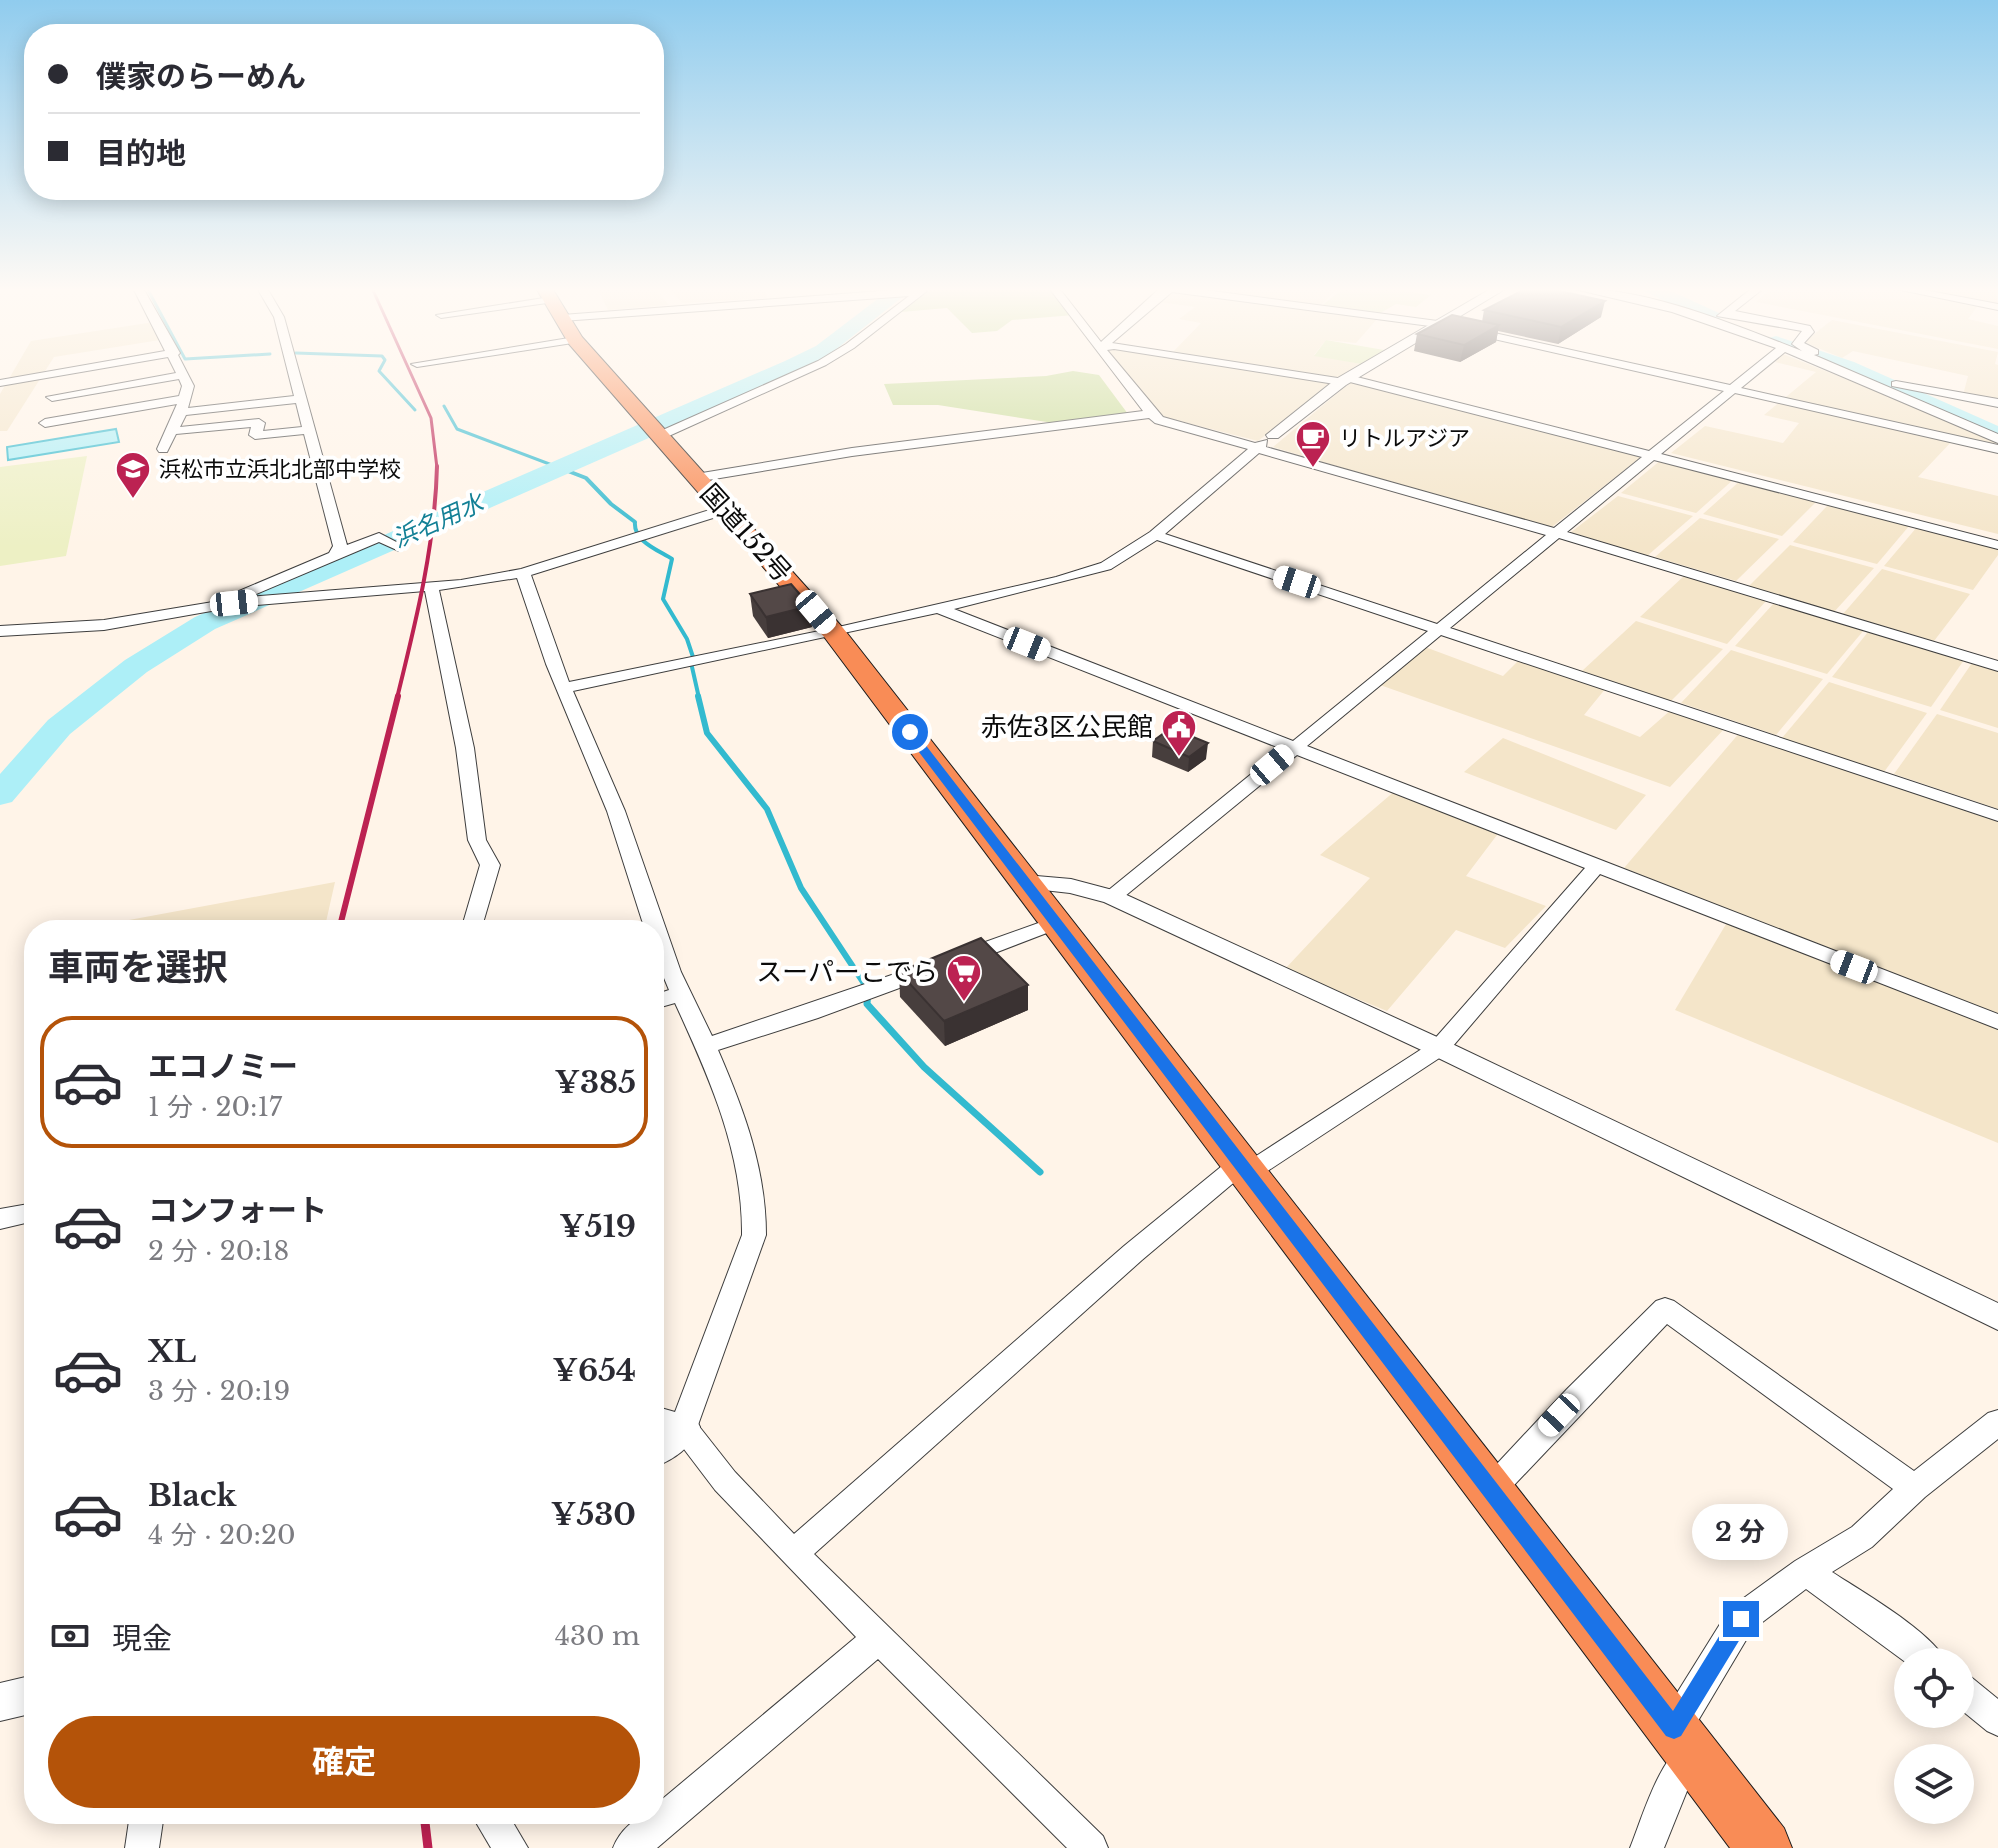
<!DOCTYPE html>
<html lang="ja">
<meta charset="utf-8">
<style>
body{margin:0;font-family:"Libre Baskerville","Noto Sans JP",serif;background:#f7f7f7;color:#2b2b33;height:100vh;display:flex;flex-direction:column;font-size:30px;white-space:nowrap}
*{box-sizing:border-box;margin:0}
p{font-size:26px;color:#7c7c81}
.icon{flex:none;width:44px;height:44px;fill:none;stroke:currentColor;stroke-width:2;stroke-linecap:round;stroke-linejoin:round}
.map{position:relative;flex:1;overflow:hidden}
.side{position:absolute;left:24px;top:920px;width:640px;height:904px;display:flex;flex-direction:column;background:#fff;border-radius:32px;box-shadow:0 4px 20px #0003}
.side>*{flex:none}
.guide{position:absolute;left:24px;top:24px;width:640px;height:176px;border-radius:32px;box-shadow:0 4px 20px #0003;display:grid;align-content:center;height:176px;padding:0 24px;background:#fff}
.controls{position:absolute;left:1894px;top:1648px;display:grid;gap:16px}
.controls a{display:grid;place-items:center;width:80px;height:80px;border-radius:50%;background:#fff;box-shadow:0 4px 20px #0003;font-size:40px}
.end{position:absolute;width:36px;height:36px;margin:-18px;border:10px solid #1a73e8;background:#fff;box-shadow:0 0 0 4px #fff}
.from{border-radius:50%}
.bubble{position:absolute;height:56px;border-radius:28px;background:#fff;box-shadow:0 4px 20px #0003;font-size:26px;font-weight:700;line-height:56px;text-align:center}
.car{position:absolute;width:24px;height:48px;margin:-24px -12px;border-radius:10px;box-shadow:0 0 6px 2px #0007;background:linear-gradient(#fff 24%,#345 0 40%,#fff 0 76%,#345 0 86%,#fff 0)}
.guide b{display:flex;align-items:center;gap:28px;height:76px;font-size:30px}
.guide b+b{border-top:2px solid #e1e1e2}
.guide i{width:20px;height:20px;background:#2b2b33}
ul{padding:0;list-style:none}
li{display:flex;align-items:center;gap:24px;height:132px;margin:0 16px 12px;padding:0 8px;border:4px solid transparent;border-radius:32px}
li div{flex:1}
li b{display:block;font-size:30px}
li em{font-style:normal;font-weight:700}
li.on{border-color:#b45309}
li>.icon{width:72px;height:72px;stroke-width:1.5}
h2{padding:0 24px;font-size:36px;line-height:96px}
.pay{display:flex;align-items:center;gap:20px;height:88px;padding:0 24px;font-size:30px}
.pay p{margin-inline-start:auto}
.action{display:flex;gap:16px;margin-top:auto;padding:16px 24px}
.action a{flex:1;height:92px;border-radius:48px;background:#b45309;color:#fff;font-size:32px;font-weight:700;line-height:92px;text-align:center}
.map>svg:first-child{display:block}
</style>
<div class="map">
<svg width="1998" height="1848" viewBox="0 0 1998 1848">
<rect width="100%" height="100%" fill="#fff4e8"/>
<g fill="#f4e5c9">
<path d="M 615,288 L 654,288 L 669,305 L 608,310 L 598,290 Z"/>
<path d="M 669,288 L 765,288 L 767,298 L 682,303 Z"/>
<path d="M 1214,288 L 1338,288 L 1319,307 L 1211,291 Z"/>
<path d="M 1772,288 L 1995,288 L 1998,306 L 1979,304 L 1968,319 L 1998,326 L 1998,349 L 1756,302 Z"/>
<path d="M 1171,291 L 1377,319 L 1356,343 L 1326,340 L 1314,355 L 1361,364 L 1340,379 L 1173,352 L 1201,323 L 1179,319 L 1195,307 L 1159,302 Z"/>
<path d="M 1832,320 L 1998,352 L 1995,364 L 1998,365 L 1998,399 L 1963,395 L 1968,376 L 1853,351 L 1842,358 L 1804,342 Z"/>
<path d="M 154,322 L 166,339 L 54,357 L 7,431 L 0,431 L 0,394 L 31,341 Z"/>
<path d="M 1105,347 L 1331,383 L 1258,441 L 1164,417 L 1153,408 Z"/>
<path d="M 1783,354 L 1998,440 L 1998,447 L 1954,439 L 1918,477 L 1998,496 L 1998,534 L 1671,453 L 1705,426 L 1783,443 L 1799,423 L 1764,415 L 1816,372 L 1775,362 Z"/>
<path d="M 1352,381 L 1641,457 L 1548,530 L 1273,447 Z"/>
<path d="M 1661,460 L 1734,479 L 1696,513 L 1621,493 Z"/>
<path d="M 1741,480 L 1818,500 L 1782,536 L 1703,514 Z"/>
<path d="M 1618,496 L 1693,516 L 1647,556 L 1570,533 Z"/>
<path d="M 1828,505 L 1909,526 L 1877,564 L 1793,542 Z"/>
<path d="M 1700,518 L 1779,539 L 1736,581 L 1655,557 Z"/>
<path d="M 1917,527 L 1998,548 L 1998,555 L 1973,590 L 1884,566 Z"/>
<path d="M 1790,545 L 1874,568 L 1834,612 L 1748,587 Z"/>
<path d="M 1882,569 L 1970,594 L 1934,641 L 1843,614 Z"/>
<path d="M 1684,576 L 1766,601 L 1727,644 L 1640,617 Z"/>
<path d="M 1774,603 L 1864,630 L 1827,674 L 1735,646 Z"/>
<path d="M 1636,621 L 1723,649 L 1671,701 L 1582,671 Z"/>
<path d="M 1868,632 L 1964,660 L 1931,707 L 1832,677 Z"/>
<path d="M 1425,647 L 1503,676 L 1522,657 L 1606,688 L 1584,715 L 1640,737 L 1672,709 L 1725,728 L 1670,787 L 1380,685 Z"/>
<path d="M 1731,650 L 1823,679 L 1776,735 L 1681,703 Z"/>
<path d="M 1972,663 L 1998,671 L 1998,728 L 1940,710 Z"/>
<path d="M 1829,682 L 1927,713 L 1884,772 L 1782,738 Z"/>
<path d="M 1937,714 L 1998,733 L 1998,809 L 1894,774 Z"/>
<path d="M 1741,731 L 1998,816 L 1998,1020 L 1624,868 Z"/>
<path d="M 1503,738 L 1646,795 L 1616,830 L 1464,772 Z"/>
<path d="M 1396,790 L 1500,831 L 1466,876 L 1546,906 L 1505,948 L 1456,930 L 1387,1011 L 1285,969 L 1370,878 L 1320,855 Z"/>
<path d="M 335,882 L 326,922 L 284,930 L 106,930 L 102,925 Z"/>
<path d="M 1729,919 L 1998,1022 L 1998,1143 L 1675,1010 Z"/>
</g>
<g fill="#dde9b2">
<path d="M 1344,288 L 1384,288 L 1431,295 L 1416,307 L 1396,304 L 1375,316 L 1320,307 Z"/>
<path d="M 1326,340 L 1384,350 L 1361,364 L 1314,356 Z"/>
</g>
<g fill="#c5da92">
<path d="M 948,288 L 1052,288 L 1074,315 L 1012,320 L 997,331 L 972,333 L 947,308 L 901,312 L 927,291 Z"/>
<path d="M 1073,371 L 1099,375 L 1128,414 L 1060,424 L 938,405 L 893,405 L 884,384 L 1046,376 Z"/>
</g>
<path fill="#edf0c4" d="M 87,456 L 66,556 L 0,566 L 0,467 Z"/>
<path fill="#adeff7" stroke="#33bacf" stroke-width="2" d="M 116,429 L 119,442 L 8,460 L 7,447 Z"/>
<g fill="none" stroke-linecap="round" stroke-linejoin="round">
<g stroke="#33bacf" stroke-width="3">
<path d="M 147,288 L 185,359 L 270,354"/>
<path d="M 296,353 L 382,356 L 385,360 L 379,371 L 415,410"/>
<path d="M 444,406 L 457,429 L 560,468"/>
</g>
<g stroke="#33bacf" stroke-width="4">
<path d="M 555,466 L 586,478 L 611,504 L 635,522 C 633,541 658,550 672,559 L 663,599 L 687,639 L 693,657"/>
<path d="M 692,667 L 699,698"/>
</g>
<path stroke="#33bacf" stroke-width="6" d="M 698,696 L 707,733 L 767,809 L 801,888 L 869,991"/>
<path stroke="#33bacf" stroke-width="7" d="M 868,989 L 867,1004 L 924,1067 L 1040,1172"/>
<g fill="#adeff7" fill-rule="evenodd">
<path d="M 892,288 L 914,288 L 830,354 L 801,371 L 215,629 L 147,672 L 70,734 L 12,802 L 0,805 L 0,774 L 48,720 L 125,660 L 195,617 L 785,361 L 816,346 Z"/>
<path d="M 1638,288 L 1664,288 L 1719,313 L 1722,317 L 1712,323 L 1705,321 Z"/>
<path d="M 1776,336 L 1854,362 L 1998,426 L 1998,442 L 1838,372 L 1769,346 L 1766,342 L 1769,338 Z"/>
</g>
<defs>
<g id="minor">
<path d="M 133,288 L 143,288 L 180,353 L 178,355 L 194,386 L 188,408 L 294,396 L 274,317 L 257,288 L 267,288 L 284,317 L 347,545 L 379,533 L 406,547 L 399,551 L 379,542 L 249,597 L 461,580 L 521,569 L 719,507 L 729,507 L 729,513 L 531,575 L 569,682 L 834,628 L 1056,577 L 1101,563 L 1150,532 L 1248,449 L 1155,423 L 1149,418 L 852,456 L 696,482 L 690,478 L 696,474 L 852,448 L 1143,411 L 1049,288 L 1059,288 L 1101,342 L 1160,288 L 1190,288 L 1445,322 L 1730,385 L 1776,348 L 1672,312 L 1570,288 C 1649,288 1730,323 1802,351 L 1792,344 L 1802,331 L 1717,316 L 1752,288 L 1764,288 L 1735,311 L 1810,326 L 1814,332 L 1804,343 L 1818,350 L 1818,354 L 1814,355 L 1998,434 L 1998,443 L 1785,352 L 1741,388 L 1998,445 L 1998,453 L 1735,393 L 1661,454 L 1998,541 L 1998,549 L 1654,460 L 1567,532 L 1998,661 L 1998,671 L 1559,538 L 1450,628 L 1998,810 L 1998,821 L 1441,635 L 1307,746 L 1998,1014 L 1998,1029 L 1600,874 L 1447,1053 L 1263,1174 L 1255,1177 L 1244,1174 L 1142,1260 L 814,1554 L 1103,1836 L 1108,1848 L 1067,1848 L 878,1659 L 657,1848 L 613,1848 C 619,1832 636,1814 654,1814 L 654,1806 L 856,1637 L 715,1490 L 674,1436 L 654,1430 L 654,1406 L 675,1412 L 742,1235 C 743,1152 709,1077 675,1003 L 654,1009 L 654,995 L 669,990 L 654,954 L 654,930 L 645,930 L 607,811 L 546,664 L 517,578 L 439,590 L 474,748 L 486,840 L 500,865 L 481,930 L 461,930 L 480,865 L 468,840 L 456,748 L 425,591 L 234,607 L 104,630 L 0,636 L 0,626 L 104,620 L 231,599 L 232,594 L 329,553 L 333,546 L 304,434 L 255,439 L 249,435 L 251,427 L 176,434 L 167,452 L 159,452 L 157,449 L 177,404 L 45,427 L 39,423 L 45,419 L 179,396 L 182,386 L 179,379 L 52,401 L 46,397 L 176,373 L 168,357 L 0,386 L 0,380 L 165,351 ZM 1172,292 L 1445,328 L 1724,391 L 1649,451 L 1349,375 L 1344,379 L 1112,343 ZM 1114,349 L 1341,385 L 1346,381 L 1642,457 L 1554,528 L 1266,447 L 1267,440 L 1255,443 L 1163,417 L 1107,350 ZM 296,403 L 302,427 L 263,431 L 265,423 L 259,419 L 180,427 L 186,415 ZM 1259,453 L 1546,535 L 1437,624 L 1165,534 ZM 1157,540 L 1428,631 L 1293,741 L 954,609 L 1111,569 ZM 937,613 L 1282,749 L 1105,893 L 1102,897 L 1105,901 L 1119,901 L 1297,755 L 1585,868 L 1431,1043 L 1253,1158 L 1241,1154 L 1233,1157 L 1124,1246 L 794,1534 L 735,1472 L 698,1425 L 766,1235 C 766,1169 744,1110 718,1050 L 818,1018 L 932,976 L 935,971 L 932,966 L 918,966 L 712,1036 L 681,972 L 625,811 L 573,691 Z"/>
<path d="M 921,288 L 927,291 L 854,348 L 826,365 L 660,440 L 656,439 L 656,433 L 818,361 L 846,344 L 909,296 L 562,321 L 557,318 L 562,315 Z"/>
<path d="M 1891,288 L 1914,288 L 1998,304 L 1998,310 Z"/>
<path d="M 550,297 L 554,298 L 554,302 L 441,318 L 436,315 Z"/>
<path d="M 575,337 L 579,338 L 579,342 L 417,367 L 411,364 Z"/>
<path d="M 1896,381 L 1998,399 L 1998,407 L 1892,386 L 1892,382 Z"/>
<path d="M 1058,916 L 1068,922 L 1065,926 L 974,961 L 967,963 L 957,956 L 960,951 Z"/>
<path d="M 34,1203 L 34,1221 L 0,1229 L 0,1209 Z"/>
<path d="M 1665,1298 L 1674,1301 L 1914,1471 L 1988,1413 L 1998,1410 L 1998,1439 L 1925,1497 L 1872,1547 L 1832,1572 C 1861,1591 1934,1633 1946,1662 L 1908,1664 L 1806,1589 L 1752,1630 L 1686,1741 L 1674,1745 L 1662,1741 L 1658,1729 L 1662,1717 L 1730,1608 L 1795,1561 L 1852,1527 L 1893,1489 L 1667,1324 L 1500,1500 L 1490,1504 L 1480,1500 L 1476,1491 L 1480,1482 L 1567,1389 L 1656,1301 Z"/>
<path d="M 1960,1672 L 1971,1677 L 1998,1699 L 1998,1736 L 1987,1731 L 1960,1709 Z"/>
<path d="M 1693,1738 L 1705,1743 L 1710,1755 L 1687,1791 L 1664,1848 L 1630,1848 C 1643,1816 1660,1752 1693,1738 Z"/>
<path d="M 130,1814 L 164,1814 L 159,1848 L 125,1848 Z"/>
<path d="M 471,1814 L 508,1814 L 528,1848 L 491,1848 Z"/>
</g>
<g id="tertiary">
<path d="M 1492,288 L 1507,288 L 1346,385 L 1278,438 L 1268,438 L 1266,435 L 1336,379 Z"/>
<path d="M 1025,875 L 1071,879 L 1120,892 L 1448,1042 L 1998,1303 L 1998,1330 L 1430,1054 L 1104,902 L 1070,893 L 1017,887 L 1013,882 L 1017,877 Z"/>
<path d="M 683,1412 L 695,1417 L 700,1427 C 690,1448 675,1459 654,1467 L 654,1434 L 671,1417 Z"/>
<path d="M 34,1675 L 34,1713 L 0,1721 L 0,1683 Z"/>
</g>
<path id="trunk" d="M 536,288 L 552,288 L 582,337 L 843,628 L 1784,1828 L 1792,1848 L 1730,1848 L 825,638 L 569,344 Z"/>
</defs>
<use href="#minor" stroke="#3e3e3e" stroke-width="2"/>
<use href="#tertiary" stroke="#3e3e3e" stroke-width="2"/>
<use href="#trunk" stroke="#1c1c1c" stroke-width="2"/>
<use href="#minor" fill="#fff" fill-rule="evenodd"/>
<use href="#tertiary" fill="#fff" fill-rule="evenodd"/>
<use href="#trunk" fill="#f98c56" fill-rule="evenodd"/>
<path stroke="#bc2252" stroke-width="3" d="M 372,288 L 431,418 L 437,468"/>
<path stroke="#bc2252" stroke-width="4" d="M 397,698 C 416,621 435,546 437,466"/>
<path stroke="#bc2252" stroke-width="6" d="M 339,930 L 398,696"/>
<path stroke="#bc2252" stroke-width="9" d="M 424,1814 L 428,1848"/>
</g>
<g fill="#473e3d">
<path d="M 1484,310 L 1601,317 L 1558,344 L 1498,331 L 1496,342 L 1460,362 L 1414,351 L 1417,334 L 1482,322 Z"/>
<path d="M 750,594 L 810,606 L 812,627 L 768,638 L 753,616 Z"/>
<path d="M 1153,741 L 1206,759 L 1188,772 L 1152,757 Z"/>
<path d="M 899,972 L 1028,985 L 1028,1010 L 945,1046 L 900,997 Z"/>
</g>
<g fill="#3a3232">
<path d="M 1605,301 L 1601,317 L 1558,344 L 1561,327 Z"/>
<path d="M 1499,325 L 1496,342 L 1460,362 L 1464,345 Z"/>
<path d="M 810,606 L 812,627 L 768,638 L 766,617 Z"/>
<path d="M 1208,743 L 1206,759 L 1188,772 L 1189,757 Z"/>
<path d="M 1028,985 L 1028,1010 L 945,1046 L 944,1021 Z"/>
</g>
<g fill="#534847" stroke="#3a3232" stroke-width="2">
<path d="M 1527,288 L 1546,288 L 1605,301 L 1561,327 L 1484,310 Z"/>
<path d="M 1452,315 L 1499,325 L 1464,345 L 1417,334 Z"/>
<path d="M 791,584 L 810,606 L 766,617 L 750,594 Z"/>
<path d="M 1171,728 L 1208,743 L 1189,757 L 1153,741 Z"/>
<path d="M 981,938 L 1028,985 L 944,1021 L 899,972 Z"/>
</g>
<linearGradient id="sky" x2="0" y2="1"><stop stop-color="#90ccee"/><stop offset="0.53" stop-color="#fffaf5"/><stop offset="1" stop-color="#fffaf5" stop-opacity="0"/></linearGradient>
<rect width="1998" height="547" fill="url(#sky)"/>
<path fill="#1a73e8" d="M 906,730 L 914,730 L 1673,1711 L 1734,1612 L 1741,1609 L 1748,1612 L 1751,1619 L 1748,1626 L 1681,1736 L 1674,1739 L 1666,1736 L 906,735 Z"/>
<defs>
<symbol id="cafe-pin" viewBox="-11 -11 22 30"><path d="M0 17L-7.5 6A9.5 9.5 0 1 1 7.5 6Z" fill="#bc2252" stroke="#fff"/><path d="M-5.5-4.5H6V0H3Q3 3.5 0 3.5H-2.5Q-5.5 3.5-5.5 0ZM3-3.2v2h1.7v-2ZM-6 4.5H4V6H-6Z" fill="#fff"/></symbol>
<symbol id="school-pin" viewBox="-11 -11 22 30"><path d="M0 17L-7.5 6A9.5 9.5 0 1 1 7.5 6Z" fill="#bc2252" stroke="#fff"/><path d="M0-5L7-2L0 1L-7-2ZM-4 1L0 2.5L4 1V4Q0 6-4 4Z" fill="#fff"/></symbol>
<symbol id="civic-pin" viewBox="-11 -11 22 30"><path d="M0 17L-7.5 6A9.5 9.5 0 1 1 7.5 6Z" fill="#bc2252" stroke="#fff"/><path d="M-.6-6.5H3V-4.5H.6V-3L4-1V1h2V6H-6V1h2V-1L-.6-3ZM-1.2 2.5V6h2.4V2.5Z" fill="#fff"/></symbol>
<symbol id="supermarket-pin" viewBox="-11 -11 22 30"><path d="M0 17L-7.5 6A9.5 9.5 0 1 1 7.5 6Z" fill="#bc2252" stroke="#fff"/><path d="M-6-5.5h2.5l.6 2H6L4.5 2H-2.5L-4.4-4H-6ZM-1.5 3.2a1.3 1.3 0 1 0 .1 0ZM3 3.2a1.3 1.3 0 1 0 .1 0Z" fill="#fff"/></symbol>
</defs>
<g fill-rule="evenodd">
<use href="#cafe-pin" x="1293" y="418" width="40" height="54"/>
<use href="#school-pin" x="113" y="449" width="40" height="54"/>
<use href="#civic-pin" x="1159" y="707" width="40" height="54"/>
<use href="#supermarket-pin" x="944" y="952" width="40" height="54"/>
</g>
<g text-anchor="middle" stroke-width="8" stroke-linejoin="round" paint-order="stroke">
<g font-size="22" fill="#0b0b0b" stroke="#fff" text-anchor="start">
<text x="1339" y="446">リトルアジア</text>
<text x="159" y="477">浜松市立浜北北部中学校</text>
</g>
<g font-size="24" font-style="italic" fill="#138096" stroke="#fff">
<text transform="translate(438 521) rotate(-24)" y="8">浜名用水</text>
</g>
<g font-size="26" fill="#0b0b0b" stroke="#fff">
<text transform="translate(746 533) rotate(48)" y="9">国道152号</text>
</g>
<g font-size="26" fill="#0b0b0b" stroke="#fff" text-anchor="end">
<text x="1153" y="736">赤佐3区公民館</text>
<text x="938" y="981">スーパーこでら</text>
</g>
</g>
</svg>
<div class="controls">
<a><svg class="icon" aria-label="locate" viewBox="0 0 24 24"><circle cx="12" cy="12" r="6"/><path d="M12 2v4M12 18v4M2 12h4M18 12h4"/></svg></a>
<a><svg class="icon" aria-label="layers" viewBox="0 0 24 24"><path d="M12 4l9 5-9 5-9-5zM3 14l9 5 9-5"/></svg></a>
</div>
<i class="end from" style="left:910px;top:732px"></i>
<i class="end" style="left:1741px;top:1619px"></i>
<div class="bubble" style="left:1692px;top:1504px;width:96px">2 分</div>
<i class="car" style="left:1297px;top:582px;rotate:288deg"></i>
<i class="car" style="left:234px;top:603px;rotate:84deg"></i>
<i class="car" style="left:816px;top:612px;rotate:140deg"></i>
<i class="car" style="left:1027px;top:644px;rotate:112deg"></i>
<i class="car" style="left:1272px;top:765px;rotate:50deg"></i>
<i class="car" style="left:1854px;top:967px;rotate:291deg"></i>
<i class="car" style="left:1559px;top:1415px;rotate:223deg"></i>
<div class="guide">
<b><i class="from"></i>僕家のらーめん</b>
<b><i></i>目的地</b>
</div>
<section class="side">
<h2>車両を選択</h2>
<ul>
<li class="on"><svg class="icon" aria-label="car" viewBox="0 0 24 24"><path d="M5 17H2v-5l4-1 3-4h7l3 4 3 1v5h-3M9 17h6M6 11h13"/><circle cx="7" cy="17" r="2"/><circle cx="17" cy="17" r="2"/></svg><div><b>エコノミー</b><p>1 分 · 20:17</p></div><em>¥385</em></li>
<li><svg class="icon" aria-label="car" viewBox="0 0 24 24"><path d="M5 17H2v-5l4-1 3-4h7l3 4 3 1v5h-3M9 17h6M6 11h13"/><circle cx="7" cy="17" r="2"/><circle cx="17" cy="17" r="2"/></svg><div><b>コンフォート</b><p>2 分 · 20:18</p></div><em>¥519</em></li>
<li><svg class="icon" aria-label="car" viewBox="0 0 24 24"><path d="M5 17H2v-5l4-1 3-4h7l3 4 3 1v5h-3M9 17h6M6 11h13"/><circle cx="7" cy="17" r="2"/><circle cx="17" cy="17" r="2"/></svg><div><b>XL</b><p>3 分 · 20:19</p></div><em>¥654</em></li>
<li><svg class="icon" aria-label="car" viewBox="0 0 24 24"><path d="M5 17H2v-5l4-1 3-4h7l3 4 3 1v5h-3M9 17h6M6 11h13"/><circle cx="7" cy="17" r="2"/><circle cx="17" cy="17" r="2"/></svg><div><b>Black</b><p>4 分 · 20:20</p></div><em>¥530</em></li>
</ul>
<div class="pay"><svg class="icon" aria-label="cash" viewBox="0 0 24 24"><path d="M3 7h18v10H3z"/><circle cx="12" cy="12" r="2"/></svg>現金<p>430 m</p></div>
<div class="action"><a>確定</a></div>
</section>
</div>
